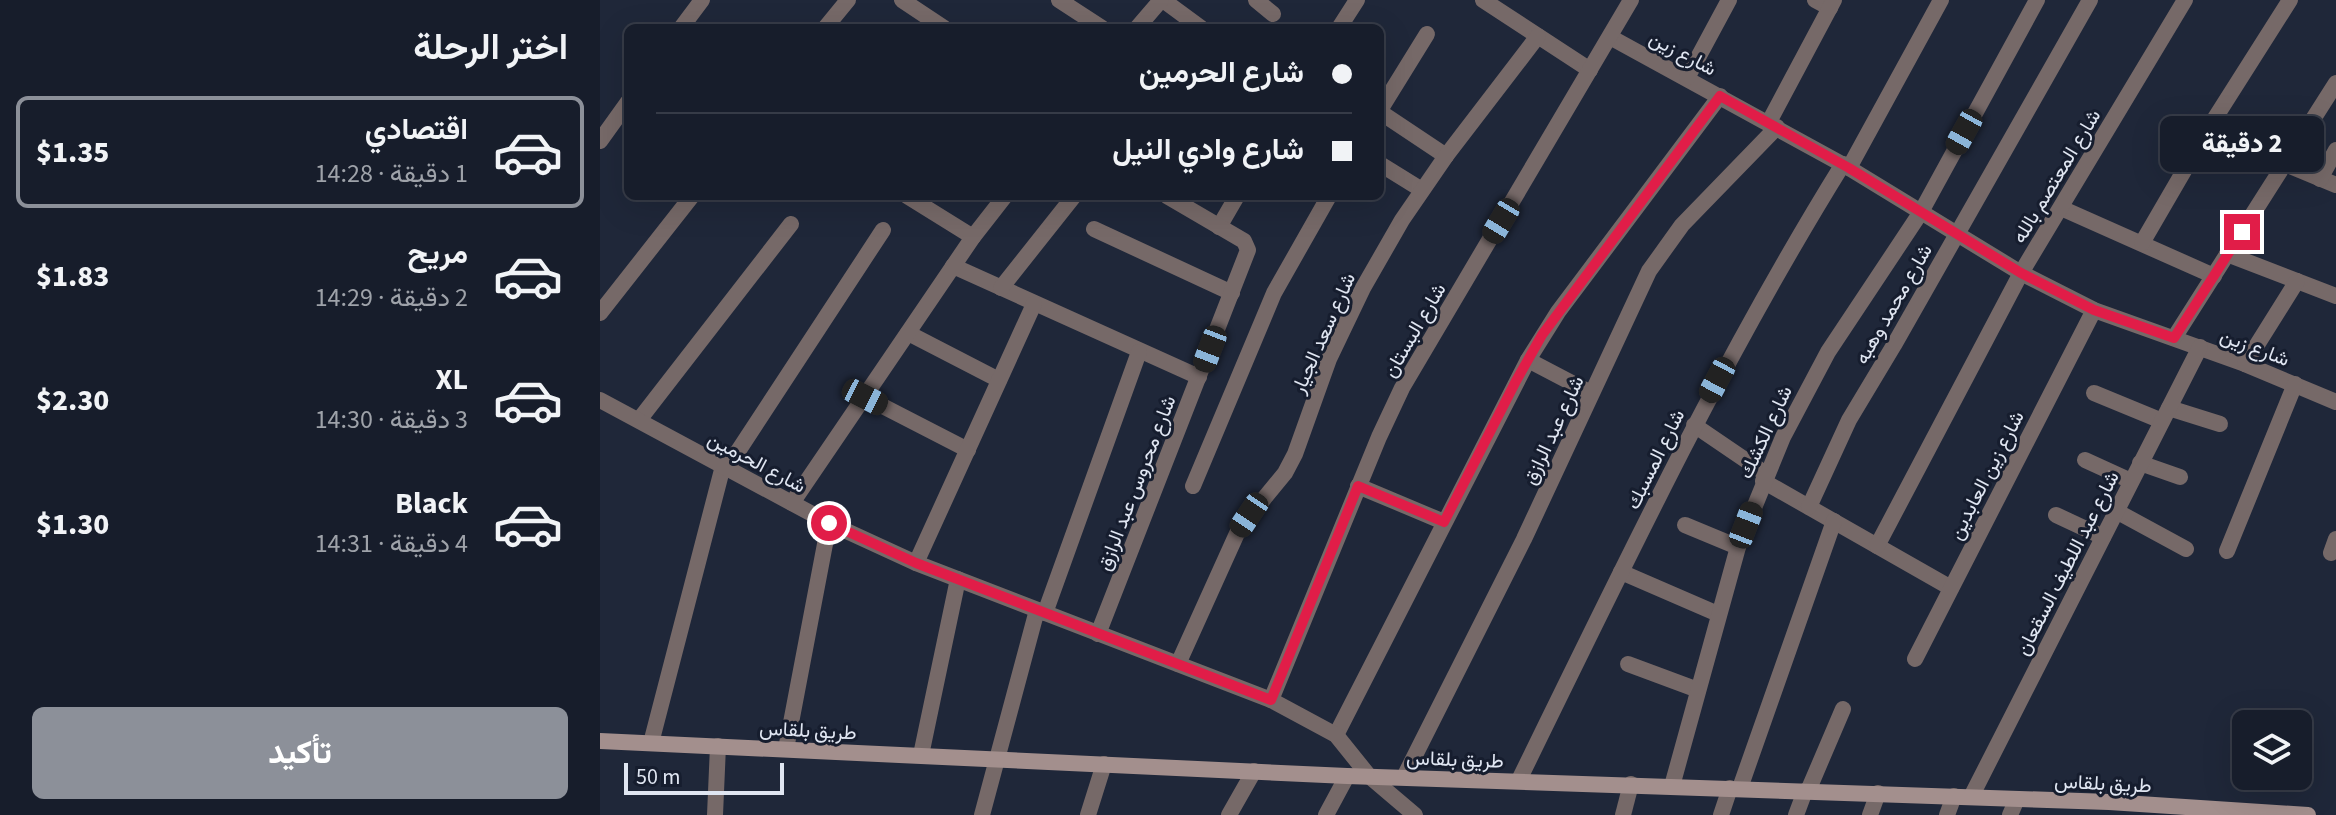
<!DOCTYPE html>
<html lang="ar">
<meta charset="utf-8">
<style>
body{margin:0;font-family:"Source Sans 3",Vazirmatn,sans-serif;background:#242a37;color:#f1f3f6;direction:rtl;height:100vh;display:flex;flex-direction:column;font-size:30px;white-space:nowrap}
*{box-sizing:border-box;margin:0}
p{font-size:26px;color:#9ea2a9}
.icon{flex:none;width:44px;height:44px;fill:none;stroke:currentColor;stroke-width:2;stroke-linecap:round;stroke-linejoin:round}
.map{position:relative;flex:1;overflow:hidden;direction:ltr}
.panel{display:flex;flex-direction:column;background:#171d2b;width:600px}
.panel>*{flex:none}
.banner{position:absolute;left:24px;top:24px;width:760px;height:176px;border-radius:12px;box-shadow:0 8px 32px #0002,0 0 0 2px #363b47;direction:rtl;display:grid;align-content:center;height:176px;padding:0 32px;background:#171d2b}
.buttons{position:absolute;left:1632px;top:710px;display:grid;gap:16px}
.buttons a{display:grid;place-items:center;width:80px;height:80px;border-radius:12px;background:#171d2b;box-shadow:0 8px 32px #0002,0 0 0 2px #363b47;font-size:40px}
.scale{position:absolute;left:24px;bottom:20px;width:160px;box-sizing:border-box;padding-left:8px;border:4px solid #e0e6f2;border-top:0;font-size:22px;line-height:28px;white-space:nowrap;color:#e0e6f2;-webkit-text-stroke:6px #161d2e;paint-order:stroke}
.end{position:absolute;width:36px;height:36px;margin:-18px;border:10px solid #e11d48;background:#fff;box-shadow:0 0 0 4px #fff}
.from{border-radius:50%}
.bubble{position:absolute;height:56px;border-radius:12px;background:#171d2b;box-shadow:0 8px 32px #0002,0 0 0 2px #363b47;font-size:26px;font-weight:800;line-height:56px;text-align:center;direction:rtl}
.car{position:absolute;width:24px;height:48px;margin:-24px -12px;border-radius:10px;box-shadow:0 0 6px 2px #0007;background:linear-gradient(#222 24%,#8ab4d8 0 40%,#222 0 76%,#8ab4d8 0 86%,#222 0)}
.banner b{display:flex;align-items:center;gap:28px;height:76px;font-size:30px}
.banner b+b{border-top:2px solid #363b47}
.banner i{width:20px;height:20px;background:#f1f3f6}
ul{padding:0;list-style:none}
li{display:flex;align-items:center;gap:24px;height:112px;margin:0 16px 12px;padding:0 16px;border:4px solid transparent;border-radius:12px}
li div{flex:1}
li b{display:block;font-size:30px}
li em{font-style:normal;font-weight:800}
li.selected{border-color:#8c9099}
li>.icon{width:72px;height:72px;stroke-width:1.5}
h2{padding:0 32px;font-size:36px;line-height:96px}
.action{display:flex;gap:16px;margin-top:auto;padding:16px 32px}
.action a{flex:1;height:92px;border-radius:12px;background:#8c9099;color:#fff;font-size:32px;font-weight:800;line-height:92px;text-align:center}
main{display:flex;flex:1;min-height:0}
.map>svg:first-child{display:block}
</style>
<main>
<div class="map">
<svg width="1736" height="815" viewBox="0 0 1736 815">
<rect width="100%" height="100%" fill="#1f2739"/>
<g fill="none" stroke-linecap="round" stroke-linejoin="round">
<g stroke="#766968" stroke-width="16">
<path d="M 302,0 L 344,28"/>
<path d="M 459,0 L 502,28"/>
<path d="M 563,0 L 601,28"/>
<path d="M 656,0 L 673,14"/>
<path d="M 883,0 L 990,70"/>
<path d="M 1215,0 L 1230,8"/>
<path d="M 81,28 L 102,0"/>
<path d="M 225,28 L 248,0"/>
<path d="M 537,28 L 561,0"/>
<path d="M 739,28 L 757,0"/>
<path d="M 1010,37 L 1249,168 L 1421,273 L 1494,310 L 1645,364 L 1736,402"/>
<path d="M 1087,78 L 1129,0"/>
<path d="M 780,110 L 827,34"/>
<path d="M 780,112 L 846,156"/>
<path d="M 1169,122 L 1234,0"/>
<path d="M 0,141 L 28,102"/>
<path d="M 780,164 L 822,190"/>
<path d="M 1685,164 L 1736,185"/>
<path d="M 1249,168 L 1341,0"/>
<path d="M 1720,179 L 1736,150"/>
<path d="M 307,196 L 373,237"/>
<path d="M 1461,208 L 1614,276"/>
<path d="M 619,227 L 637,196"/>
<path d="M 494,229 L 632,293"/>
<path d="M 1542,243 L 1610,126 L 1690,0"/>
<path d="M 1627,254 L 1736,296"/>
<path d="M 353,266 L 599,377"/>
<path d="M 401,288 L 474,196"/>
<path d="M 0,313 L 92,196"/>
<path d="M 308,333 L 399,380"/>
<path d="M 1574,338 L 1736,83"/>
<path d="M 928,360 L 991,393"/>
<path d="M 1645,364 L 1697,281"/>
<path d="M 1494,393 L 1562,421"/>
<path d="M 265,397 L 368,450"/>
<path d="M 1569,408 L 1620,424"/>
<path d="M 39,420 L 191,224"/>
<path d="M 1094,425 L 1166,474"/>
<path d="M 1485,460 L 1531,481"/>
<path d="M 1540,463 L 1580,477"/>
<path d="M 127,468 L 283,230"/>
<path d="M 1163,481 L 1351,588"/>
<path d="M 593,486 L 674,293 L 729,196"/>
<path d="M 758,486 L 844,522"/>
<path d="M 192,503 L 373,237 L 405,196"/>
<path d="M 1209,507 L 1249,420 L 1294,345 L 1490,0"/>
<path d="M 1516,511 L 1586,549"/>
<path d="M 1456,515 L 1503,537"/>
<path d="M 1085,525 L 1138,547"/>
<path d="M 1277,546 L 1421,273 L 1585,0"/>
<path d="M 1627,551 L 1695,384"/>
<path d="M 1731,553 L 1736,539"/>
<path d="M 316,563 L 434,304"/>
<path d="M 1021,572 L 1118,614"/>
<path d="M 445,613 L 539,352"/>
<path d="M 498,634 L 648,250 L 644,241 L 567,196"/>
<path d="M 1315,659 L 1494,310"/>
<path d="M 578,664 L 639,529 L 685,473 L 695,454 L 729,359 L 763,288 L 802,220 L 846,156 L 938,36"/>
<path d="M 1028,664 L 1098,690"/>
<path d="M 671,700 L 779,437 L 802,388 L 1031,0"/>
<path d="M 736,735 L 928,360 L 958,312 L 1120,96"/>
<path d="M 51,743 L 123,466"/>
<path d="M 186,749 L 229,523"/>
<path d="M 321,755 L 358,579"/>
<path d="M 804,777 L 924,539 L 1049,271 L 1082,225 L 1177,127"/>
<path d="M 919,780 C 1021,572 1120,362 1243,164"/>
<path d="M 1072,786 L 1138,547 L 1183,437 L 1228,352 L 1321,212 L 1437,0"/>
<path d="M 1140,788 L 1234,521"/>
<path d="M 1208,791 L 1243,709"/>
<path d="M 1371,797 L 1600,347"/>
<path d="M 115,815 L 118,746"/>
<path d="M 382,815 L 437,610"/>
<path d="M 488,815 L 504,764"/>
<path d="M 629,815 L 654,771"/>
<path d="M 726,815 L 747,776"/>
<path d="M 1023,815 L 1031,784"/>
<path d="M 1121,815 L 1130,788"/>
<path d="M 1196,815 L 1205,791"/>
<path d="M 1270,815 L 1278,793"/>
<path d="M 1347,815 L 1354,796"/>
<path d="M 1410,815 L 1417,799"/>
</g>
<path stroke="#766968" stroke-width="16" d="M 0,400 L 229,523 L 316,563 L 671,700 L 736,735 L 769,776 L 815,815"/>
<path stroke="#a38f8d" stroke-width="16" d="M 0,741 L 747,776 L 1509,802 L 1708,815"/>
</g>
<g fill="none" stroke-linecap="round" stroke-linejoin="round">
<path stroke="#e11d48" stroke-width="10" d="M 229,523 L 316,563 L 671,700 L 758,486 L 844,522 L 916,381 L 942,335 L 1120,96 L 1249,168 L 1421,273 L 1494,310 L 1574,338 L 1642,232"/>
</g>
<g text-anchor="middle" stroke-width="6" stroke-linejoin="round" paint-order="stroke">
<g font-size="20" fill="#e0e6f2" stroke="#161d2e">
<text transform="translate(1083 53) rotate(28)" y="7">شارع زين</text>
<text transform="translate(1456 176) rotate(-59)" y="7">شارع المعتصم بالله</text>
<text transform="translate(1293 304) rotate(-60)" y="7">شارع محمد وهبه</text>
<text transform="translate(814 330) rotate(-60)" y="7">شارع البستان</text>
<text transform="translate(723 333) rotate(-66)" y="7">شارع سعد الجيار</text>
<text transform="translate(1655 347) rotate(21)" y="7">شارع زين</text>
<text transform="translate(953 430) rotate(-65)" y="7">شارع عبد الرازق</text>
<text transform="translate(1165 432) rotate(-65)" y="7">شارع الكشك</text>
<text transform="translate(1055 459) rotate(-64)" y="7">شارع المسبك</text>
<text transform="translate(157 462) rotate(28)" y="7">شارع الحرمين</text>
<text transform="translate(1386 475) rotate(-63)" y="7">شارع زين العابدين</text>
<text transform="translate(536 483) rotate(-69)" y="7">شارع محروس عبد الرازق</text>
<text transform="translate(1467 563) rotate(-63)" y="7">شارع عبد اللطيف السقعان</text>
<text transform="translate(208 730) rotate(3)" y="7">طريق بلقاس</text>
<text transform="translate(855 759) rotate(2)" y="7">طريق بلقاس</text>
<text transform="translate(1503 783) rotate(3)" y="7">طريق بلقاس</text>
</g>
</g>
</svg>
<div class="buttons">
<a><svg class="icon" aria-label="layers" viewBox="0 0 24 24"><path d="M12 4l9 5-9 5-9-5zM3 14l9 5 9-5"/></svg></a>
</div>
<div class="scale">50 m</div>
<i class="end from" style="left:229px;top:523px"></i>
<i class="end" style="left:1642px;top:232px"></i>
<div class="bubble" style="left:1560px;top:116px;width:164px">2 دقيقة</div>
<i class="car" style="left:1364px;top:132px;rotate:209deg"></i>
<i class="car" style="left:901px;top:221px;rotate:211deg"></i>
<i class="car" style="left:610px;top:349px;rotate:201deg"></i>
<i class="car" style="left:1117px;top:380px;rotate:208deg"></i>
<i class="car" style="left:265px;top:397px;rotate:117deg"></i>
<i class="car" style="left:649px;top:515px;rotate:214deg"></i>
<i class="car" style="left:1146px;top:525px;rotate:21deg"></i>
<div class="banner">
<b><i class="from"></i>شارع الحرمين</b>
<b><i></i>شارع وادي النيل</b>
</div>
</div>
<section class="panel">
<h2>اختر الرحلة</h2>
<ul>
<li class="selected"><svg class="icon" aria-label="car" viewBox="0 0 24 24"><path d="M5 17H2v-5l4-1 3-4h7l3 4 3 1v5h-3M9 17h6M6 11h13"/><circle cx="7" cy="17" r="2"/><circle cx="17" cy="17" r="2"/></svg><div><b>اقتصادي</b><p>1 دقيقة · 14:28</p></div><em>$1.35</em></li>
<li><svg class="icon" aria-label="car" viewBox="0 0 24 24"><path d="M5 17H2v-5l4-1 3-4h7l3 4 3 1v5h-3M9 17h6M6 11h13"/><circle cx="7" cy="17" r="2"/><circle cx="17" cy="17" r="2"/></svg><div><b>مريح</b><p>2 دقيقة · 14:29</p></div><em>$1.83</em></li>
<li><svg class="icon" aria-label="car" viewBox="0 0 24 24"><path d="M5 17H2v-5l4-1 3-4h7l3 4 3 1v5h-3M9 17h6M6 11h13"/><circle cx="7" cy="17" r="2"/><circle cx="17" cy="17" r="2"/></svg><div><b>XL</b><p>3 دقيقة · 14:30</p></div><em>$2.30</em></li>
<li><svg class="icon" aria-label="car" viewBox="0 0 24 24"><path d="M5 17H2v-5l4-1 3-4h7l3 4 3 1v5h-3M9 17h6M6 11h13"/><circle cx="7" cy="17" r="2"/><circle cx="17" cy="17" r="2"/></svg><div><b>Black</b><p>4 دقيقة · 14:31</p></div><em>$1.30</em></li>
</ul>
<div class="action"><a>تأكيد</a></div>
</section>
</main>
